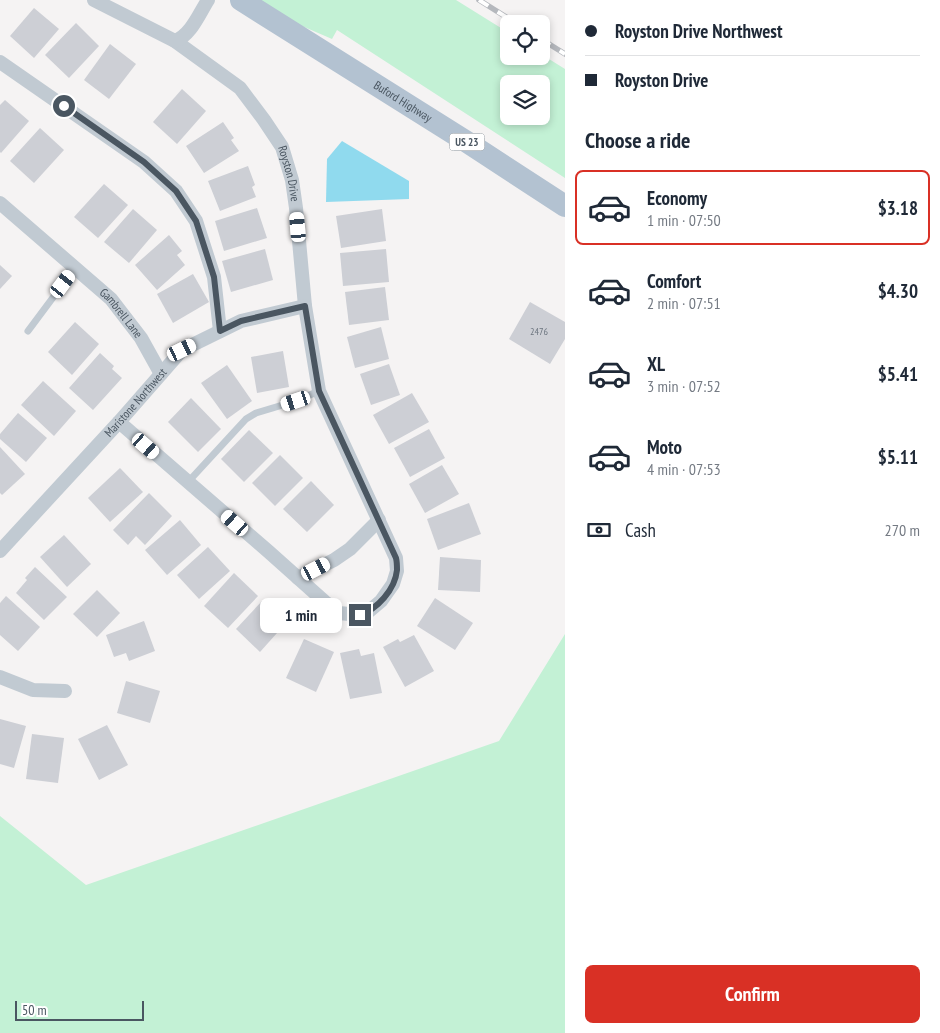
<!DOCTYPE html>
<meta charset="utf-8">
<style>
body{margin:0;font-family:"PT Sans Narrow",sans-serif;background:#f6f6f7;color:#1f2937;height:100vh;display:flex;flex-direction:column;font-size:19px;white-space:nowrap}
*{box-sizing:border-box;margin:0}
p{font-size:16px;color:#747a83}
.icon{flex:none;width:28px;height:28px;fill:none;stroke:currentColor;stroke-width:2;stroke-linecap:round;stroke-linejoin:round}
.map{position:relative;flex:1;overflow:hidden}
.side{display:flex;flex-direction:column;background:#fff;width:375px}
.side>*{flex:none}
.hud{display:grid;align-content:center;height:110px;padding:0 20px;background:#fff}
.buttons{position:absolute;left:500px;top:15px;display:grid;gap:10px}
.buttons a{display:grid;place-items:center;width:50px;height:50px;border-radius:8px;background:#fff;box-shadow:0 2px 8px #0003;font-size:25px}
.scale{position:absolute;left:15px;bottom:12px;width:129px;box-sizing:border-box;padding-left:5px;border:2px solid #4a5661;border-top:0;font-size:14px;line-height:18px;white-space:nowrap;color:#4a5661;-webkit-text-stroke:4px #fff;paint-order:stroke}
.end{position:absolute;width:22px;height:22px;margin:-11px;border:6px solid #4a5661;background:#fff;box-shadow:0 0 0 2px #fff}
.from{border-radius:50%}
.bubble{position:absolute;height:35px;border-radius:8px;background:#fff;box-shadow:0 2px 8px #0003;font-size:16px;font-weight:600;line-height:35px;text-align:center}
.car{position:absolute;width:15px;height:30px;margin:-15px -8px;border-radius:6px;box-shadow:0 0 4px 1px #0007;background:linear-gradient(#fff 24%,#345 0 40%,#fff 0 76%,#345 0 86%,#fff 0)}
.hud b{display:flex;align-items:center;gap:18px;height:48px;font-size:19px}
.hud b+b{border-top:1px solid #e0e1e3}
.hud i{width:12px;height:12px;background:#1f2937}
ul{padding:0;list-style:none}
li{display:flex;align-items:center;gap:15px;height:75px;margin:0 10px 8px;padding:0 10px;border:2px solid transparent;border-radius:8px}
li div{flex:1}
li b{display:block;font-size:19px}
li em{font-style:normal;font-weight:600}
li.selected{border-color:#d93025}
li>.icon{width:45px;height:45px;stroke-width:1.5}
h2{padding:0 20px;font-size:22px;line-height:60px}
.pay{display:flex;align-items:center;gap:12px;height:55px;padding:0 20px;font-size:19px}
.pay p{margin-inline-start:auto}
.primary-button{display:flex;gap:10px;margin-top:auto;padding:10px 20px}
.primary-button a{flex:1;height:58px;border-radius:8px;background:#d93025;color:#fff;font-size:20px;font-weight:600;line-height:58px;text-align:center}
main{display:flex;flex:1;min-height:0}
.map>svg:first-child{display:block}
</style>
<main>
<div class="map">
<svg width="565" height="1033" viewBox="0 0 565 1033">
<rect width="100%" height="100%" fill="#f5f3f3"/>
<g fill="#c3f1d5" fill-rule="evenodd">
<path d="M 242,0 L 456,0 L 509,33 L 509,56 L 541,56 L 541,54 L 565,69 L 565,178 L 337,30 L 332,39 ZM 509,84 L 541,84 L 541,116 L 509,116 Z"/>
<path d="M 565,634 L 565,1033 L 0,1033 L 0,816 L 86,885 L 499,741 Z"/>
</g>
<path fill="#90daee" d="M 342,141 L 409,181 L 409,199 L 326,202 L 327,159 Z"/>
<g fill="#cdcfd5">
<path d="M 34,8 L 59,29 L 34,58 L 10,36 Z"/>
<path d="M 76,23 L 99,46 L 69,78 L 45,55 Z"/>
<path d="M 110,44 L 136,64 L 109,99 L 84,80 Z"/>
<path d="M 182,89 L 206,111 L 177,144 L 153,122 Z"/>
<path d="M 5,100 L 29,121 L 1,153 L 0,152 L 0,105 Z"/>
<path d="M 223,122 L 234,138 L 231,140 L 239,151 L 204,173 L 186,146 Z"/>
<path d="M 40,128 L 64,150 L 34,183 L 10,161 Z"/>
<path d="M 248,166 L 255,185 L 252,187 L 256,197 L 220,211 L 208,181 Z"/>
<path d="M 104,184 L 128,205 L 98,238 L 74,217 Z"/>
<path d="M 257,208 L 267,238 L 224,251 L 215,221 Z"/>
<path d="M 133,209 L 157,230 L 129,263 L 104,242 Z"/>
<path d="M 382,209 L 386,241 L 341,248 L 336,216 Z"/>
<path d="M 169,235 L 182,251 L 177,255 L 185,265 L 157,290 L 135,265 Z"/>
<path d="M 265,249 L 273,280 L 231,292 L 222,261 Z"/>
<path d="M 386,249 L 389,282 L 343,286 L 340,253 Z"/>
<path d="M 0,265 L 12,276 L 0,289 Z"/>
<path d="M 193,274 L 209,302 L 173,323 L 157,294 Z"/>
<path d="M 385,287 L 389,320 L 349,325 L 345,292 Z"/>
<path d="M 530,302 L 565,322 L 565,339 L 550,364 L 509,339 Z"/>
<path d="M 75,322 L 99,344 L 72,375 L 48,352 Z"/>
<path d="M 381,327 L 389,359 L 355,368 L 347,337 Z"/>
<path d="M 283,351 L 289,387 L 257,393 L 251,357 Z"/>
<path d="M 100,353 L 114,366 L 112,369 L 122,378 L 93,410 L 69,388 Z"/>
<path d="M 389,364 L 400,395 L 371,405 L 360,374 Z"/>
<path d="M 227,365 L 252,401 L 227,419 L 201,383 Z"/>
<path d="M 43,381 L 76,411 L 54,436 L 21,405 Z"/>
<path d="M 412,393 L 429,422 L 389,444 L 373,415 Z"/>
<path d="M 191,398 L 221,429 L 198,452 L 168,422 Z"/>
<path d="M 18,413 L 47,438 L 26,462 L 0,439 L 0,434 Z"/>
<path d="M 429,429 L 445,458 L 410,477 L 394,448 Z"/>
<path d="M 249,430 L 273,453 L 244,482 L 221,459 Z"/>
<path d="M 0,447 L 25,474 L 2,495 L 0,493 Z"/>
<path d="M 280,455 L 303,478 L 275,506 L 252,483 Z"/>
<path d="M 442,465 L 459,494 L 425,513 L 409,484 Z"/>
<path d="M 120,468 L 143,492 L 110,522 L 88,498 Z"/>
<path d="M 311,481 L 334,505 L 307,532 L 283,509 Z"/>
<path d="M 149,493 L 172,516 L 145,545 L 136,536 L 128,545 L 113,530 Z"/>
<path d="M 469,503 L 481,534 L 438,550 L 427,519 Z"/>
<path d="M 180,520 L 201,545 L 167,575 L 145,550 Z"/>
<path d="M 64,535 L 91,564 L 67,587 L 40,557 Z"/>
<path d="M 208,547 L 230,571 L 199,599 L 177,575 Z"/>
<path d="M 440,557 L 481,560 L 480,592 L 438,590 Z"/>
<path d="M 35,567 L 67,597 L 44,620 L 16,593 L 27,580 L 25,578 Z"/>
<path d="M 234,573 L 258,596 L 228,628 L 204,606 Z"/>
<path d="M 97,590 L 120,613 L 97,637 L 73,614 Z"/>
<path d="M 6,596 L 40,627 L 18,651 L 0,635 L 0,603 Z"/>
<path d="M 435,598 L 473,623 L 455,650 L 417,626 Z"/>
<path d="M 262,601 L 286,623 L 260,652 L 236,629 Z"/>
<path d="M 144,621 L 155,651 L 129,661 L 126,653 L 114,657 L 106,635 Z"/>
<path d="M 414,635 L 434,671 L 405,687 L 383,647 L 398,639 L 400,642 Z"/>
<path d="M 304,639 L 334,652 L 316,692 L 286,678 Z"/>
<path d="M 359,649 L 361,656 L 374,653 L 382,693 L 350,699 L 340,653 Z"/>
<path d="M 126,681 L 160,691 L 150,723 L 117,713 Z"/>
<path d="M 0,719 L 26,726 L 14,768 L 0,764 Z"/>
<path d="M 107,725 L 128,765 L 99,780 L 78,739 Z"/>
<path d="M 32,734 L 64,738 L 58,783 L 26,779 Z"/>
</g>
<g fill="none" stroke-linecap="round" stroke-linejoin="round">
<g stroke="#c1cad2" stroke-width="7">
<path d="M 28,331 L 75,268"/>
<path d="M 188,482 L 234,432 L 246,419 L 256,413 L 296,401 L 319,391"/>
</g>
<g stroke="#c1cad2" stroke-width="14">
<path id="s1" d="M 94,0 L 175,41 L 240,88 L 264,120 L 282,147 L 292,180 L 296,208 L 305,306 L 319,391 L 396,558 L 397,571 L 393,584 L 381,601 L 368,612 L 359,615 L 339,613 L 325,602 L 269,552 L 119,422"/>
<path d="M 175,41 C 191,35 199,14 208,0"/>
<path d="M 0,62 L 144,162 L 176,191 L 196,221 L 214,277 L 220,331"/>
<path id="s2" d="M 0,203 L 111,299 L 141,338 L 161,374"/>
<path id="s3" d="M 0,551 L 119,422 L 182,350 L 241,321 L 305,306"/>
<path d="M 298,578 L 334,560 L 350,549 L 379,520"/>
<path d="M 0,677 L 33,690 L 65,691"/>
</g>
<path stroke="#b3c2d1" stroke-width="22" id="s4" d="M 241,0 L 467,142 L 565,206"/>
<defs>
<g id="rail">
<path d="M 479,0 L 517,24"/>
<path d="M 541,39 L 565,54"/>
</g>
</defs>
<use href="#rail" stroke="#b5b8bd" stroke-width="5.5"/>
<use href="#rail" stroke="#fff" stroke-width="4" stroke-dasharray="11" stroke-linecap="butt"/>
</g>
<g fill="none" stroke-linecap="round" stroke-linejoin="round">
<path stroke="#4a5661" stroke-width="6" d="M 64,106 L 144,162 L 176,191 L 196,221 L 214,277 L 220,331 L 241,321 L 305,306 L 319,391 L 396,558 C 397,562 397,567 397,570 C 395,590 377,609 360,615"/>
</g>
<g text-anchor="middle" stroke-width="5" stroke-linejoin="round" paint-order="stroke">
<g font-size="10" fill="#6b747e">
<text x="539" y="335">2476</text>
</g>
<rect fill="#fff" stroke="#808990" stroke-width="1" x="449.5" y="133.5" width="35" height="17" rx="4"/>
<g font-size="11" font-weight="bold" fill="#4a5661">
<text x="467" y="146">US 23</text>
</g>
<g font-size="12" fill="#4a5661" stroke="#fff">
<text dy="4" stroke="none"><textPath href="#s4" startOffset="191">Buford Highway</textPath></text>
<text dy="4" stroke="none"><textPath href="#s1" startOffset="271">Royston Drive</textPath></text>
<text dy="4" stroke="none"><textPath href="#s2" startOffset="164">Gambrell Lane</textPath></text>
<text dy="4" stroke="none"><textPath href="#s3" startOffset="201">Maristone Northwest</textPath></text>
</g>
</g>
</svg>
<div class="buttons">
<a><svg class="icon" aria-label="locate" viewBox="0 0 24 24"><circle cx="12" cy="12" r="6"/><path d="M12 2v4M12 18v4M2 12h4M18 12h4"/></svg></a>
<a><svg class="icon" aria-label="layers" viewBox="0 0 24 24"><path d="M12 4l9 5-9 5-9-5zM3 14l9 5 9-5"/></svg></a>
</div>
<div class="scale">50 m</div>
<i class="end from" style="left:64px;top:106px"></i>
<i class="end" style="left:360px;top:615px"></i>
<div class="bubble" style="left:260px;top:598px;width:82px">1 min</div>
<i class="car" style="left:298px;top:227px;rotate:355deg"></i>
<i class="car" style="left:63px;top:284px;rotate:37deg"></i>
<i class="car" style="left:182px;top:350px;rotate:64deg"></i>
<i class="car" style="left:296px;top:401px;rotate:252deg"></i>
<i class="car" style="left:146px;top:446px;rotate:131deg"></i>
<i class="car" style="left:235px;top:523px;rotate:311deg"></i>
<i class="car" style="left:316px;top:569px;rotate:63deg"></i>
</div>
<section class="side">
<div class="hud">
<b><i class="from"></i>Royston Drive Northwest</b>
<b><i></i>Royston Drive</b>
</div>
<h2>Choose a ride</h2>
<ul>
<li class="selected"><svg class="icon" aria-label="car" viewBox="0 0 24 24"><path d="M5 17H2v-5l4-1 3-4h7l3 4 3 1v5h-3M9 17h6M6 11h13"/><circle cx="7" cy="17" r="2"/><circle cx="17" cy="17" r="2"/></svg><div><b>Economy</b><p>1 min · 07:50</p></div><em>$3.18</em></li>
<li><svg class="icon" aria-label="car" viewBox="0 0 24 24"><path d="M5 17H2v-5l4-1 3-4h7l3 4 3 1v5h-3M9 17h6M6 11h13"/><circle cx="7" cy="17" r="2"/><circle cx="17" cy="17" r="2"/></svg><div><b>Comfort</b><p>2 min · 07:51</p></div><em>$4.30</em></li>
<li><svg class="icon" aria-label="car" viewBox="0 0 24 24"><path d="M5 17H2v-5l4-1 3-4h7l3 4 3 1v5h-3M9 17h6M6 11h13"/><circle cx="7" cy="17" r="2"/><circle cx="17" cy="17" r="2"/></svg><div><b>XL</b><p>3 min · 07:52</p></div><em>$5.41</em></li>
<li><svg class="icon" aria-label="car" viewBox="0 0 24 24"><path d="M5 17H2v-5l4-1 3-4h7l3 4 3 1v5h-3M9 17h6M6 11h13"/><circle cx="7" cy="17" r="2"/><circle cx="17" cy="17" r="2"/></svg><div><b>Moto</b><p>4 min · 07:53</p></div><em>$5.11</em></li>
</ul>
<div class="pay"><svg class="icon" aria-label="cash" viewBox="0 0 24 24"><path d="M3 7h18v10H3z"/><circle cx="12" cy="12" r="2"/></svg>Cash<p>270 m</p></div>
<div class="primary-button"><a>Confirm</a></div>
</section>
</main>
